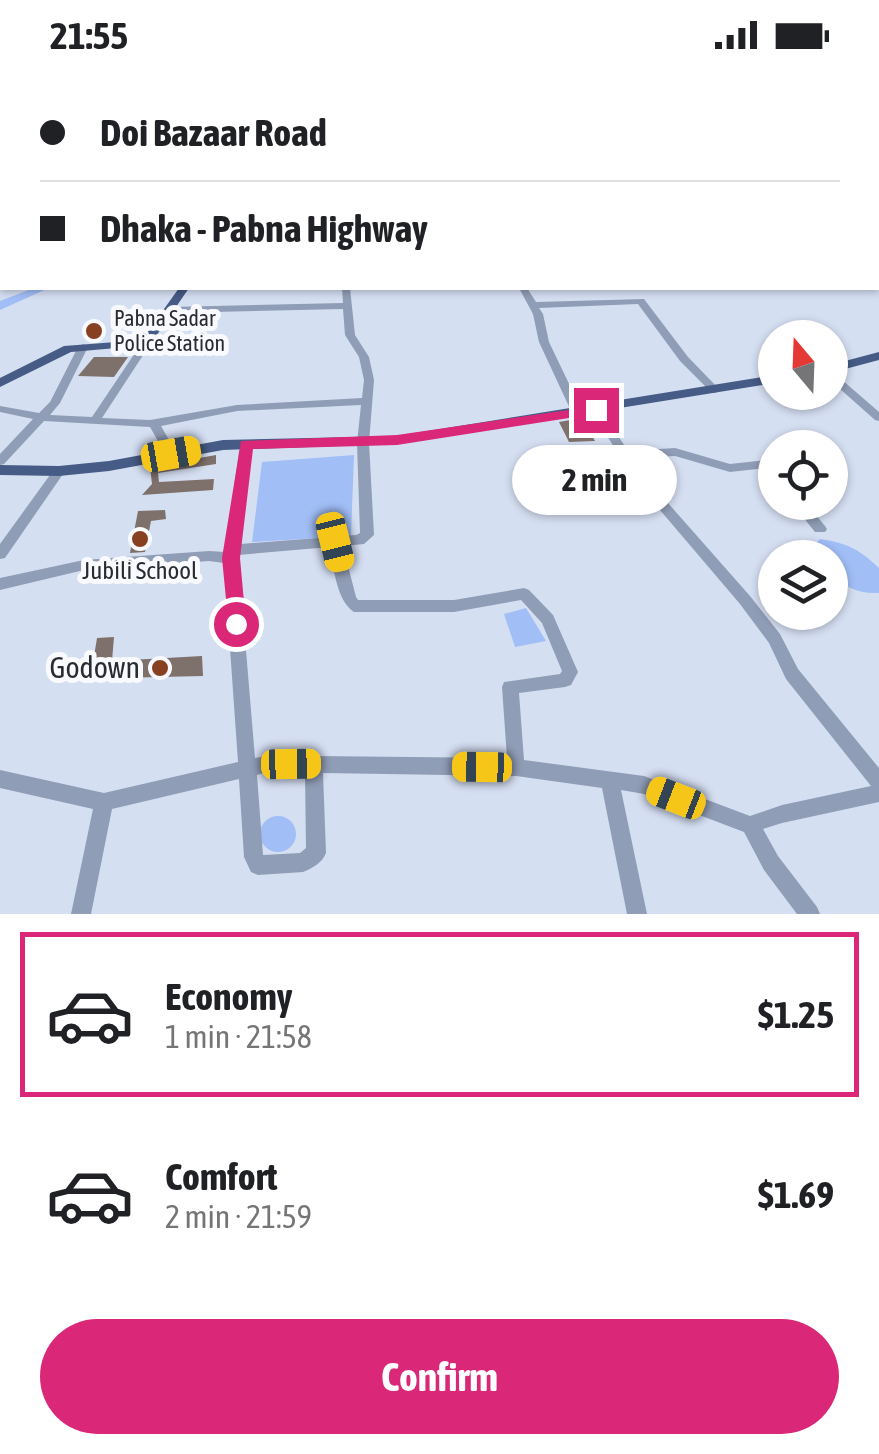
<!DOCTYPE html>
<meta charset="utf-8">
<style>
body{margin:0;font-family:"Asap Condensed",sans-serif;background:#f2f2f2;color:#202124;height:100vh;display:flex;flex-direction:column;font-size:38px;white-space:nowrap}
*{box-sizing:border-box;margin:0}
p{font-size:32px;color:#757577}
.icon{flex:none;width:55px;height:55px;fill:none;stroke:currentColor;stroke-width:2;stroke-linecap:round;stroke-linejoin:round}
.map{position:relative;height:844px;overflow:hidden}
.drawer{display:flex;flex-direction:column;background:#fff;flex:1}
.drawer>*{flex:none}
.top-card{position:absolute;left:0px;top:0px;width:880px;height:220px;box-shadow:0 2px 8px #0004;display:grid;align-content:center;height:220px;padding:0 40px;background:#fff}
.needle{width:65px;rotate:341deg}
.controls{position:absolute;left:758px;top:250px;display:grid;gap:20px}
.controls a{display:grid;place-items:center;width:90px;height:90px;border-radius:50%;background:#fff;box-shadow:0 2px 8px #0004;font-size:50px}
.end{position:absolute;width:45px;height:45px;margin:-22px;border:12px solid #db2777;background:#fff;box-shadow:0 0 0 5px #fff}
.from{border-radius:50%}
.bubble{position:absolute;height:70px;border-radius:35px;background:#fff;box-shadow:0 2px 8px #0004;font-size:32px;font-weight:700;line-height:70px;text-align:center}
.car{position:absolute;width:30px;height:60px;margin:-30px -15px;border-radius:12px;box-shadow:0 0 8px 2px #0007;background:linear-gradient(#f5c518 24%,#345 0 40%,#f5c518 0 76%,#345 0 86%,#f5c518 0)}
.top-card b{display:flex;align-items:center;gap:35px;height:95px;font-size:38px}
.top-card b+b{border-top:2px solid #e0e0e0}
.top-card i{width:25px;height:25px;background:#202124}
ul{padding:18px 0 0;list-style:none}
li{display:flex;align-items:center;gap:30px;height:165px;margin:0 20px 15px;padding:0 20px;border:5px solid transparent;border-radius:0px}
li div{flex:1}
li b{display:block;font-size:38px}
li em{font-style:normal;font-weight:700}
li.current{border-color:#db2777}
li>.icon{width:90px;height:90px;stroke-width:1.5}
.cta{display:flex;gap:20px;margin-top:auto;padding:20px 40px}
.cta a{flex:1;height:115px;border-radius:60px;background:#db2777;color:#fff;font-size:40px;font-weight:700;line-height:115px;text-align:center}
.status{display:flex;justify-content:space-between;align-items:center;height:70px;padding:0 50px;background:#fff;direction:ltr}
.status svg{height:28px;fill:currentColor}
.map>svg:first-child{display:block}
</style>
<div class="status"><b>21:55</b><svg viewBox="0 0 49 12"><path d="M0 12V9h3v3zM5 12V6h3v6zM10 12V3h3v9zM15 12V0h3v12zM26 1h20v11H26zM47 4h2v5h-2z"/></svg></div>
<div class="map">
<svg width="879" height="844" viewBox="0 0 879 844">
<rect width="100%" height="100%" fill="#e6edfa"/>
<path fill="#d5dff2" fill-rule="evenodd" d="M 0,0 L 879,0 L 879,844 L 0,844 ZM 2,2 L 878,2 L 878,218 L 2,218 ZM 775,268 L 830,268 L 830,322 L 775,322 ZM 775,378 L 830,378 L 830,432 L 775,432 ZM 775,488 L 830,488 L 830,542 L 775,542 Z"/>
<g fill="#a1bef7">
<path d="M 354,385 L 351,466 L 252,472 L 262,392 Z"/>
<path d="M 820,469 C 847,473 859,479 879,498 L 879,523 C 858,524 845,517 830,503 L 830,488 L 818,487 L 811,479 Z"/>
<path d="M 526,538 L 546,571 L 515,577 L 504,544 Z"/>
<circle cx="278" cy="764" r="18"/>
</g>
<g fill="none" stroke-linecap="round" stroke-linejoin="round">
<g fill="#a1bef7" fill-rule="evenodd">
<path d="M 314,0 L 312,2 L 305,2 L 306,0 Z"/>
<path d="M 34,218 L 49,218 L 0,240 L 0,231 Z"/>
</g>
</g>
<g fill="#7e706b">
<path d="M 94,287 L 128,287 L 114,307 L 78,306 Z"/>
<path d="M 582,348 L 595,371 L 569,372 L 559,352 Z"/>
<path d="M 216,385 L 216,394 L 158,403 L 159,412 L 214,409 L 213,420 L 142,425 L 152,414 L 150,397 Z"/>
<path d="M 165,440 L 166,449 L 151,451 L 145,482 L 130,483 L 138,441 Z"/>
<path d="M 114,567 L 112,591 L 202,586 L 203,606 L 116,608 L 117,600 L 91,605 L 97,568 Z"/>
</g>
<g fill="none" stroke-linecap="round" stroke-linejoin="round">
<g fill="#909db6" fill-rule="evenodd">
<path d="M 535,0 L 540,0 L 541,2 L 537,2 Z"/>
<path d="M 2,11 L 2,15 L 0,17 L 0,12 Z"/>
<rect x="0" y="46" width="2" height="4"/>
<path d="M 2,66 L 2,74 L 0,73 L 0,67 Z"/>
<path d="M 0,99 L 2,99 L 2,104 L 0,105 Z"/>
<rect x="0" y="126" width="2" height="4"/>
<path d="M 0,198 L 2,199 L 2,204 L 0,204 Z"/>
<path d="M 878,205 L 879,206 L 879,212 L 878,211 Z"/>
<path d="M 342,218 L 350,218 L 355,265 L 369,287 L 374,310 L 369,373 L 374,465 L 364,474 L 343,476 L 356,527 L 358,530 L 454,530 L 524,518 L 529,520 L 553,545 L 578,602 L 571,615 L 565,617 L 519,623 L 524,690 L 644,706 L 750,746 L 782,735 L 871,716 L 786,609 L 769,573 L 740,534 L 637,413 L 621,389 L 618,388 L 616,385 L 618,383 L 590,340 L 592,338 L 600,338 L 628,381 L 675,378 L 730,394 L 775,389 L 775,397 L 730,402 L 675,386 L 633,388 L 645,407 L 750,526 L 780,564 L 798,599 L 879,698 L 879,732 L 782,753 L 763,759 L 778,786 L 817,837 L 820,844 L 797,844 L 764,800 L 744,762 L 644,724 L 621,720 L 647,844 L 627,844 L 602,718 L 516,706 L 323,703 L 326,783 C 322,793 313,798 303,802 L 258,805 L 251,802 L 244,787 L 239,709 L 112,739 L 91,844 L 71,844 L 93,739 L 0,718 L 0,700 L 104,723 L 238,692 L 224,493 L 209,491 L 84,500 L 0,520 L 0,508 L 84,490 L 209,481 L 225,482 L 240,374 L 246,370 L 252,374 L 240,474 L 356,465 L 360,463 L 357,373 L 361,335 L 237,341 L 161,356 L 177,384 L 171,388 L 167,387 L 150,357 L 44,351 L 4,394 L 0,395 L 0,384 L 33,349 L 0,342 L 0,336 L 39,343 L 50,332 L 78,277 L 83,274 L 88,277 L 60,333 L 50,345 L 92,347 L 143,271 L 146,270 L 151,273 L 102,348 L 150,350 L 237,335 L 362,328 L 364,310 L 359,287 L 345,265 L 343,239 L 170,243 L 165,240 L 170,237 L 343,233 ZM 330,477 C 334,498 336,530 354,542 L 454,542 L 521,530 L 542,553 L 562,601 L 560,604 L 504,612 L 502,617 L 507,688 L 314,686 L 267,686 L 255,688 L 238,485 ZM 267,702 L 305,703 L 306,778 L 300,783 L 263,785 L 257,705 Z"/>
<path d="M 519,218 L 527,218 L 536,232 L 644,229 L 688,287 L 720,320 L 715,323 L 711,322 L 680,291 L 638,234 L 539,238 L 543,244 L 549,272 L 582,341 L 576,344 L 572,343 L 539,272 L 533,244 Z"/>
<path d="M 830,302 L 834,303 L 879,342 L 879,351 L 875,350 L 830,310 Z"/>
<path d="M 59,397 L 65,401 L 63,404 L 5,488 L 0,489 L 0,474 L 55,398 Z"/>
<path d="M 791,432 L 805,432 L 825,456 L 827,459 L 825,462 L 815,462 Z"/>
</g>
<g fill="#465b85" fill-rule="evenodd">
<path d="M 179,218 L 189,218 L 150,275 L 71,282 L 0,317 L 0,308 L 64,276 L 142,270 Z"/>
<path d="M 879,282 L 879,290 L 830,303 L 830,295 Z"/>
<path d="M 775,305 L 775,313 L 397,374 L 223,380 L 109,401 L 59,406 L 0,405 L 0,395 L 59,396 L 109,391 L 223,370 L 397,366 Z"/>
</g>
</g>
<path fill="#db2777" d="M 596,336 L 601,337 L 601,343 L 397,375 L 253,379 L 240,488 L 246,554 L 236,562 L 229,560 L 222,488 L 241,371 L 397,365 Z"/>
<g fill="#884120" stroke="#f9fafd" stroke-width="4">
<circle cx="94" cy="261" r="10"/>
<circle cx="140" cy="469" r="10"/>
<circle cx="160" cy="598" r="10"/>
</g>
<g text-anchor="middle" stroke-width="10" stroke-linejoin="round" paint-order="stroke">
<g font-size="22" fill="#292b30" stroke="#f9fafd" text-anchor="start">
<text x="114" y="256">Pabna Sadar<tspan x="114" dy="25">Police Station</tspan></text>
</g>
<g font-size="25" fill="#292b30" stroke="#f9fafd">
<text x="140" y="509">Jubili School</text>
</g>
<g font-size="30" fill="#292b30" stroke="#f9fafd" text-anchor="end">
<text x="140" y="608">Godown</text>
</g>
</g>
</svg>
<div class="controls">
<a><svg class="needle" viewBox="-14 -14 28 28"><path d="M0-13l5 13h-10z" fill="#e53935"/><path d="M0 13l5-13h-10z" fill="#757577"/></svg></a>
<a><svg class="icon" aria-label="locate" viewBox="0 0 24 24"><circle cx="12" cy="12" r="6"/><path d="M12 2v4M12 18v4M2 12h4M18 12h4"/></svg></a>
<a><svg class="icon" aria-label="layers" viewBox="0 0 24 24"><path d="M12 4l9 5-9 5-9-5zM3 14l9 5 9-5"/></svg></a>
</div>
<i class="end from" style="left:236px;top:554px"></i>
<i class="end" style="left:596px;top:340px"></i>
<div class="bubble" style="left:512px;top:375px;width:165px">2 min</div>
<i class="car" style="left:171px;top:384px;rotate:80deg"></i>
<i class="car" style="left:335px;top:472px;rotate:166deg"></i>
<i class="car" style="left:291px;top:694px;rotate:89deg"></i>
<i class="car" style="left:482px;top:697px;rotate:271deg"></i>
<i class="car" style="left:676px;top:728px;rotate:291deg"></i>
<div class="top-card">
<b><i class="from"></i>Doi Bazaar Road</b>
<b><i></i>Dhaka - Pabna Highway</b>
</div>
</div>
<section class="drawer">
<ul>
<li class="current"><svg class="icon" aria-label="car" viewBox="0 0 24 24"><path d="M5 17H2v-5l4-1 3-4h7l3 4 3 1v5h-3M9 17h6M6 11h13"/><circle cx="7" cy="17" r="2"/><circle cx="17" cy="17" r="2"/></svg><div><b>Economy</b><p>1 min · 21:58</p></div><em>$1.25</em></li>
<li><svg class="icon" aria-label="car" viewBox="0 0 24 24"><path d="M5 17H2v-5l4-1 3-4h7l3 4 3 1v5h-3M9 17h6M6 11h13"/><circle cx="7" cy="17" r="2"/><circle cx="17" cy="17" r="2"/></svg><div><b>Comfort</b><p>2 min · 21:59</p></div><em>$1.69</em></li>
</ul>
<div class="cta"><a>Confirm</a></div>
</section>
